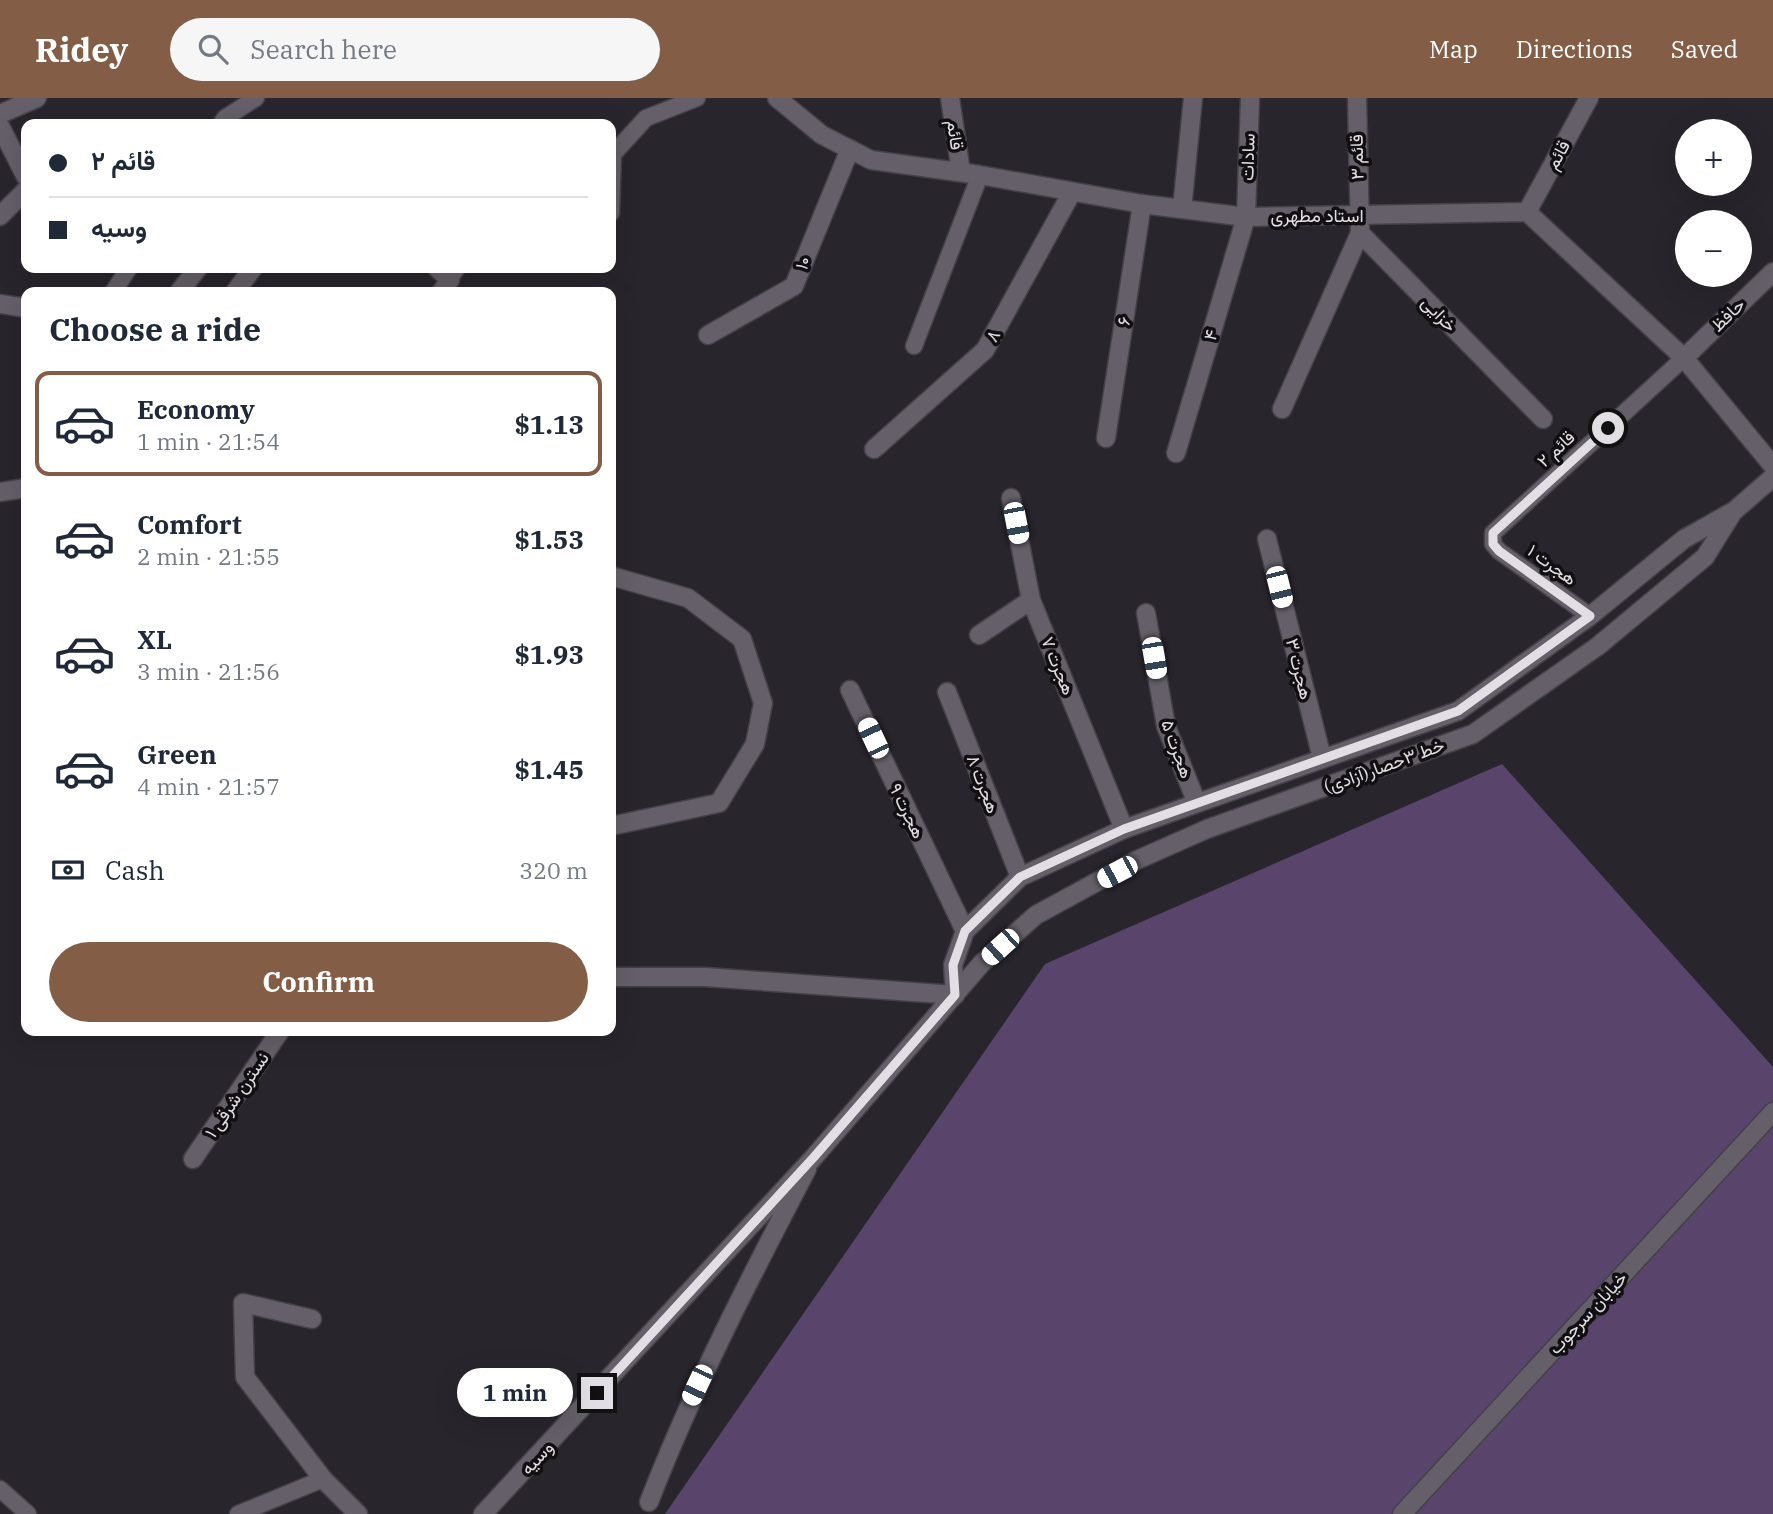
<!DOCTYPE html>
<meta charset="utf-8">
<style>
body{margin:0;font-family:"IBM Plex Serif",Vazirmatn,serif;background:#f6f6f7;color:#1f2937;height:100vh;display:flex;flex-direction:column;font-size:26px;white-space:nowrap}
*{box-sizing:border-box;margin:0}
p{font-size:23px;color:#747a83}
.icon{flex:none;width:38px;height:38px;fill:none;stroke:currentColor;stroke-width:2;stroke-linecap:round;stroke-linejoin:round}
.map{position:relative;flex:1;overflow:hidden}
.sheet{position:absolute;left:21px;top:189px;width:595px;height:749px;display:flex;flex-direction:column;background:#fff;border-radius:14px;box-shadow:0 7px 28px #0002}
.sheet>*{flex:none}
.guide{position:absolute;left:21px;top:21px;width:595px;height:154px;border-radius:14px;box-shadow:0 7px 28px #0002;display:grid;align-content:center;height:154px;padding:0 28px;background:#fff}
.controls{position:absolute;left:1675px;top:21px;display:grid;gap:14px}
.controls a{display:grid;place-items:center;width:77px;height:77px;border-radius:50%;background:#fff;box-shadow:0 7px 28px #0002;font-size:35px}
.end{position:absolute;width:32px;height:32px;margin:-16px;border:9px solid #e2dfe4;background:#111;box-shadow:0 0 0 4px #111}
.from{border-radius:50%}
.bubble{position:absolute;height:49px;border-radius:24px;background:#fff;box-shadow:0 7px 28px #0002;font-size:23px;font-weight:700;line-height:49px;text-align:center}
.car{position:absolute;width:21px;height:42px;margin:-21px -10px;border-radius:9px;box-shadow:0 0 5px 2px #0007;background:linear-gradient(#fff 24%,#345 0 40%,#fff 0 76%,#345 0 86%,#fff 0)}
.guide b{display:flex;align-items:center;gap:24px;height:66px;font-size:26px}
.guide b+b{border-top:2px solid #e0e1e3}
.guide i{width:18px;height:18px;background:#1f2937}
ul{padding:0;list-style:none}
li{display:flex;align-items:center;gap:21px;height:105px;margin:0 14px 10px;padding:0 14px;border:4px solid transparent;border-radius:14px}
li div{flex:1}
li b{display:block;font-size:26px}
li em{font-style:normal;font-weight:700}
li.on{border-color:#835d45}
li>.icon{width:63px;height:63px;stroke-width:1.5}
h2{padding:0 28px;font-size:32px;line-height:84px}
.pay{display:flex;align-items:center;gap:18px;height:77px;padding:0 28px;font-size:26px}
.pay p{margin-inline-start:auto}
.cta{display:flex;gap:14px;margin-top:auto;padding:14px 28px}
.cta a{flex:1;height:80px;border-radius:42px;background:#835d45;color:#fff;font-size:28px;font-weight:700;line-height:80px;text-align:center}
header{display:flex;align-items:center;gap:42px;box-sizing:border-box;height:98px;padding:0 35px;background:#835d45;color:#fff}
header strong{font-size:33px}
nav{display:flex;gap:38px;margin-inline-start:auto;font-size:24px}
.search{width:490px;height:63px;background:#f6f6f7;display:flex;align-items:center;gap:18px;box-sizing:border-box;padding:0 24px;border-radius:38px;color:#747a83;font-size:26px}
.map>svg:first-child{display:block}
</style>
<header>
<strong>Ridey</strong>
<div class="search"><svg class="icon" aria-label="search" viewBox="0 0 24 24"><circle cx="10" cy="10" r="6"/><path d="M15 15l6 6"/></svg>Search here</div>
<nav><a>Map</a><a>Directions</a><a>Saved</a></nav>
</header>
<div class="map">
<svg width="1773" height="1416" viewBox="0 0 1773 1416">
<rect width="100%" height="100%" fill="#29252d"/>
<path fill="#59456b" d="M 1502,666 L 1773,969 L 1773,1416 L 665,1416 L 1045,866 Z"/>
<g fill="none" stroke-linecap="round" stroke-linejoin="round">
<defs>
<g id="service">
<path d="M 221,26 L 225,20 L 256,0"/>
<path d="M 611,115 L 613,56 L 646,20 L 697,0"/>
<path d="M 113,194 L 129,170"/>
<path d="M 440,194 L 457,170"/>
<path d="M 914,248 L 980,77"/>
<path d="M 1590,518 L 1499,453 L 1493,446 L 1493,435 L 1684,260"/>
<path d="M 0,1391 L 28,1416"/>
<path d="M 238,1416 L 323,1381"/>
</g>
<g id="minor">
<path d="M 777,0 L 822,37 L 871,62 L 980,77 L 1142,106 L 1246,119 L 1527,114 L 1684,260 L 1773,368"/>
<path d="M 950,0 L 961,74"/>
<path d="M 0,16 L 37,0"/>
<path d="M 0,28 L 26,79"/>
<path d="M 1182,111 L 1193,0"/>
<path d="M 1527,114 L 1589,0"/>
<path d="M 0,118 L 26,92"/>
<path d="M 1360,135 L 1543,321"/>
<path d="M 437,170 L 450,182"/>
<path d="M 179,194 L 198,170"/>
<path d="M 235,194 L 253,170"/>
<path d="M 0,206 L 26,210"/>
<path d="M 708,237 L 794,188 L 850,51"/>
<path d="M 1684,260 L 1773,174"/>
<path d="M 1282,311 L 1360,135 L 1357,0"/>
<path d="M 1106,340 L 1142,106"/>
<path d="M 874,351 L 985,252 L 1072,94"/>
<path d="M 1176,355 L 1246,119 L 1250,0"/>
<path d="M 0,394 L 26,390"/>
<path d="M 1011,400 L 1031,502 L 1124,731"/>
<path d="M 1267,441 L 1322,660"/>
<path d="M 611,478 L 688,500 L 742,541 L 763,605 L 755,646 L 719,705 L 611,728"/>
<path d="M 1146,515 L 1166,628 L 1196,703"/>
<path d="M 979,537 L 1031,502"/>
<path d="M 850,592 L 965,833"/>
<path d="M 947,594 L 1020,779"/>
<path d="M 611,879 L 705,879 L 955,897"/>
<path d="M 193,1061 L 280,933"/>
<path d="M 312,1221 L 243,1205 L 245,1279 L 323,1381 L 358,1416"/>
<path d="M 649,1404 C 694,1288 750,1180 807,1071"/>
</g>
<g id="tertiary">
<path d="M 955,897 L 953,867 L 965,833 L 1020,779 L 1124,731 L 1458,613 L 1590,518 L 1684,441 L 1732,414"/>
<path d="M 483,1416 L 814,1059 L 982,865 L 1036,817 L 1137,762 L 1207,731 L 1473,636 L 1598,548 L 1705,459 L 1733,414 L 1773,379"/>
<path d="M 1402,1416 L 1773,1014"/>
</g>
</defs>
<use href="#service" stroke="#444047" stroke-width="19"/>
<use href="#minor" stroke="#444047" stroke-width="21"/>
<use href="#tertiary" stroke="#444047" stroke-width="21"/>
<use href="#service" stroke="#645f68" stroke-width="16"/>
<use href="#minor" stroke="#645f68" stroke-width="18"/>
<use href="#tertiary" stroke="#645f68" stroke-width="18"/>
</g>
<g fill="none" stroke-linecap="round" stroke-linejoin="round">
<path stroke="#e2dfe4" stroke-width="9" d="M 597,1295 L 814,1059 L 955,897 L 953,867 L 965,833 L 1020,779 L 1124,731 L 1458,613 L 1590,518 L 1499,453 L 1493,446 L 1493,435 L 1608,330"/>
</g>
<g text-anchor="middle" stroke-width="7" stroke-linejoin="round" paint-order="stroke">
<g font-size="18" fill="#e2dfe4" stroke="#110f12">
<text transform="translate(955 37) rotate(82)" y="6">قائم</text>
<text transform="translate(1558 57) rotate(-61)" y="6">قائم</text>
<text transform="translate(1248 59) rotate(-88)" y="6">سادات</text>
<text transform="translate(1357 59) rotate(-91)" y="6">قائم ۳</text>
<text x="1317" y="124">استاد مطهری</text>
<text transform="translate(803 165) rotate(-68)" y="6">۱۰</text>
<text transform="translate(1439 216) rotate(46)" y="6">خزایی</text>
<text transform="translate(1728 217) rotate(-44)" y="6">حافظ</text>
<text transform="translate(1124 223) rotate(-81)" y="6">۶</text>
<text transform="translate(1211 237) rotate(-73)" y="6">۴</text>
<text transform="translate(993 238) rotate(-61)" y="6">۸</text>
<text transform="translate(1556 351) rotate(-43)" y="6">قائم ۲</text>
<text transform="translate(1552 467) rotate(36)" y="6">هجرت ۱</text>
<text transform="translate(1058 568) rotate(68)" y="6">هجرت ۷</text>
<text transform="translate(1299 571) rotate(76)" y="6">هجرت ۳</text>
<text transform="translate(1177 651) rotate(70)" y="6">هجرت ۵</text>
<text transform="translate(1384 668) rotate(-20)" y="6">خط ۳حصار(آزادی)</text>
<text transform="translate(983 686) rotate(69)" y="6">هجرت ۸</text>
<text transform="translate(907 713) rotate(64)" y="6">هجرت ۹</text>
<text transform="translate(237 997) rotate(-56)" y="6">نسترن شرقی ۱</text>
<text transform="translate(1588 1215) rotate(-47)" y="6">خیابان سرجوب</text>
<text transform="translate(537 1360) rotate(-47)" y="6">وسیه</text>
</g>
</g>
</svg>
<div class="controls">
<a>+</a>
<a>−</a>
</div>
<i class="end from" style="left:1608px;top:330px"></i>
<i class="end" style="left:597px;top:1295px"></i>
<div class="bubble" style="left:457px;top:1270px;width:116px">1 min</div>
<i class="car" style="left:1016px;top:425px;rotate:169deg"></i>
<i class="car" style="left:1279px;top:489px;rotate:166deg"></i>
<i class="car" style="left:1154px;top:560px;rotate:170deg"></i>
<i class="car" style="left:873px;top:640px;rotate:335deg"></i>
<i class="car" style="left:1117px;top:774px;rotate:242deg"></i>
<i class="car" style="left:1000px;top:849px;rotate:228deg"></i>
<i class="car" style="left:697px;top:1287px;rotate:205deg"></i>
<div class="guide">
<b><i class="from"></i>قائم ۲</b>
<b><i></i>وسیه</b>
</div>
<section class="sheet">
<h2>Choose a ride</h2>
<ul>
<li class="on"><svg class="icon" aria-label="car" viewBox="0 0 24 24"><path d="M5 17H2v-5l4-1 3-4h7l3 4 3 1v5h-3M9 17h6M6 11h13"/><circle cx="7" cy="17" r="2"/><circle cx="17" cy="17" r="2"/></svg><div><b>Economy</b><p>1 min · 21:54</p></div><em>$1.13</em></li>
<li><svg class="icon" aria-label="car" viewBox="0 0 24 24"><path d="M5 17H2v-5l4-1 3-4h7l3 4 3 1v5h-3M9 17h6M6 11h13"/><circle cx="7" cy="17" r="2"/><circle cx="17" cy="17" r="2"/></svg><div><b>Comfort</b><p>2 min · 21:55</p></div><em>$1.53</em></li>
<li><svg class="icon" aria-label="car" viewBox="0 0 24 24"><path d="M5 17H2v-5l4-1 3-4h7l3 4 3 1v5h-3M9 17h6M6 11h13"/><circle cx="7" cy="17" r="2"/><circle cx="17" cy="17" r="2"/></svg><div><b>XL</b><p>3 min · 21:56</p></div><em>$1.93</em></li>
<li><svg class="icon" aria-label="car" viewBox="0 0 24 24"><path d="M5 17H2v-5l4-1 3-4h7l3 4 3 1v5h-3M9 17h6M6 11h13"/><circle cx="7" cy="17" r="2"/><circle cx="17" cy="17" r="2"/></svg><div><b>Green</b><p>4 min · 21:57</p></div><em>$1.45</em></li>
</ul>
<div class="pay"><svg class="icon" aria-label="cash" viewBox="0 0 24 24"><path d="M3 7h18v10H3z"/><circle cx="12" cy="12" r="2"/></svg>Cash<p>320 m</p></div>
<div class="cta"><a>Confirm</a></div>
</section>
</div>
